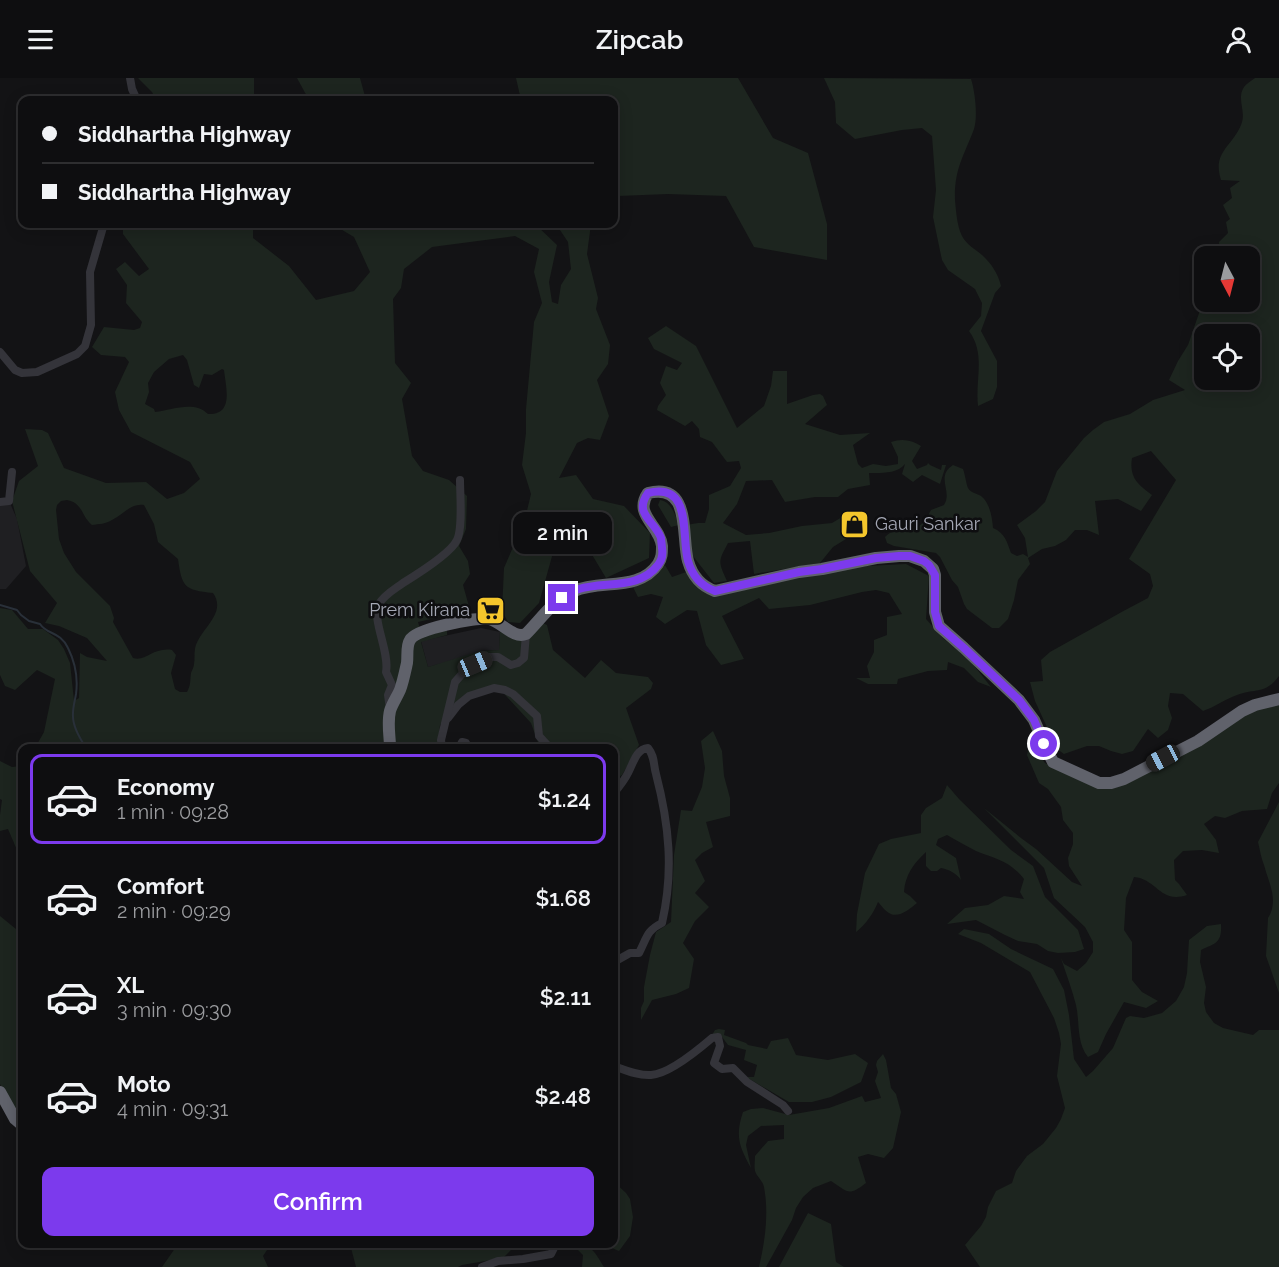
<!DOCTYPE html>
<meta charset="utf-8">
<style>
body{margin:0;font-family:Raleway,sans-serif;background:#171719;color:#f1f3f6;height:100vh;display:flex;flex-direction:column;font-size:22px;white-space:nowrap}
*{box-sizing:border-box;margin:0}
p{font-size:20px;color:#9b9c9f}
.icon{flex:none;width:33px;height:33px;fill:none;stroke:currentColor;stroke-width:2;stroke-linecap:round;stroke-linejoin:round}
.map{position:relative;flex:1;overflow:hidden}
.details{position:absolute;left:18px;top:666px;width:600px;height:504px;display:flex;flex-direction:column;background:#0e0e10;border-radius:12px;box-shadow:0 3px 15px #0003,0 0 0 2px #2e2e30}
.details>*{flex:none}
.hud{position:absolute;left:18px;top:18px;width:600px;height:132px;border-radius:12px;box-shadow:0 3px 15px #0003,0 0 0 2px #2e2e30;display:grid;align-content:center;height:132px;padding:0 24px;background:#0e0e10}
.needle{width:39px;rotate:173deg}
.buttons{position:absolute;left:1194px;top:168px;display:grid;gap:12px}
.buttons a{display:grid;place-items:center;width:66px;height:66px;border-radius:12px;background:#0e0e10;box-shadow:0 3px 15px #0003,0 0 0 2px #2e2e30;font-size:30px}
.end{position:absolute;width:27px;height:27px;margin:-14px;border:8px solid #7c3aed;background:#fff;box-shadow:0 0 0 3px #fff}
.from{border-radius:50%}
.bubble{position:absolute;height:42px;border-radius:12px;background:#0e0e10;box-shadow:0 3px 15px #0003,0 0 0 2px #2e2e30;font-size:20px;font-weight:600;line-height:42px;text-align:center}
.car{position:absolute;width:18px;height:36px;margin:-18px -9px;border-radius:8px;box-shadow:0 0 4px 2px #0007;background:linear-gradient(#222 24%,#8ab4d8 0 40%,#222 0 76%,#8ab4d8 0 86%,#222 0)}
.hud b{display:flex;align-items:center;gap:21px;height:57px;font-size:22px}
.hud b+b{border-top:2px solid #2e2e30}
.hud i{width:15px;height:15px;background:#f1f3f6}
ul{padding:10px 0 0;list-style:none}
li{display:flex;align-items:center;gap:18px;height:90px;margin:0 12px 9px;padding:0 12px;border:3px solid transparent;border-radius:12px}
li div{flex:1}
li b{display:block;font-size:22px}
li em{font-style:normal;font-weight:600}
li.active{border-color:#7c3aed}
li>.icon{width:54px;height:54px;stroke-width:1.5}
.cta{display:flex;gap:12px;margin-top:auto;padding:12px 24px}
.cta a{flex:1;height:69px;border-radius:12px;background:#7c3aed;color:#fff;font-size:24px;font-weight:600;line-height:69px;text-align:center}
header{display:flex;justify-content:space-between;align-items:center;height:78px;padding:0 24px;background:#0e0e10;font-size:27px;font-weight:600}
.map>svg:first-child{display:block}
</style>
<header><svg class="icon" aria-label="menu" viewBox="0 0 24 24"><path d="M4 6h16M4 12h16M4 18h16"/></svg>Zipcab<svg class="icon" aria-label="person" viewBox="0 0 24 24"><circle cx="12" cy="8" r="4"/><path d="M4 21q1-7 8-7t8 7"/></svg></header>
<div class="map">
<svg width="1279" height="1189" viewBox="0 0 1279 1189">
<rect width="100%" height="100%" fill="#131315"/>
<g fill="#1f1f22">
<path d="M 9,423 L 17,441 L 26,488 L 6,511 L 0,511 L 0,426 Z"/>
<path d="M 481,550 L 500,554 L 499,572 L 480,573 L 471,578 L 428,589 L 421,563 Z"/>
</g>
<g fill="#1d251f" fill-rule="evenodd">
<path d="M 138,0 L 254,0 L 254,22 L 156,22 L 152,14 Z"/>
<path d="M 297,0 L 360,0 L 366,22 L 309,22 Z"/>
<path d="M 516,0 L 738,0 L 773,60 L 808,75 L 827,146 L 827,182 L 754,169 L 726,118 L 668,116 L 618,118 L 614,121 L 614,22 L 521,22 Z"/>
<path d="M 824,0 L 971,1 C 975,13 978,39 974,51 C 964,78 954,91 955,122 C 956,133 957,148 962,158 C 967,167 975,171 982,177 C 992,186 998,196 1001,208 L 995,215 L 981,253 L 997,283 L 997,309 L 993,321 L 978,328 C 975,301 986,276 969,253 L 981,238 L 982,225 L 975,211 L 948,192 L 942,182 L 933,139 L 936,112 L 932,58 L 922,50 L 902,52 L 855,61 L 836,45 L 835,24 Z"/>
<path d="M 1255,0 L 1279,0 L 1279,598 C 1265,617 1256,610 1237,617 C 1225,621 1215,629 1203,633 L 1183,616 L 1170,615 L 1168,628 L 1172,640 L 1168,652 L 1158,660 L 1148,651 L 1133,673 L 1122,676 L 1111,673 L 1099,668 L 1087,668 L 1064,676 L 1057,671 L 1035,623 L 1030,604 L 1043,603 L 1041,582 L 1050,574 C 1083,556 1115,537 1148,520 L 1153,508 L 1150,496 L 1129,481 L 1176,402 L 1151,373 L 1132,380 C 1129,399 1137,406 1152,417 L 1141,433 L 1118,421 L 1095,423 L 1099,457 L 1087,452 L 1075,452 L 1066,462 L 1055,468 L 1042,471 L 1028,480 L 1030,486 L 1018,502 L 1014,522 L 1008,541 L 999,550 L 992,550 L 967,531 L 964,526 L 958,509 L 952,502 L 940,479 L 936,475 L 894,468 L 887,465 L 885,459 C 902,442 915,465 931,432 L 944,427 C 953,413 935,399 953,387 L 963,391 C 965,396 966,405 968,410 C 971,415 976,415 981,418 C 990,425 992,439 993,450 C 1005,455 1007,464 1011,475 L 1017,478 L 1023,476 L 1028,479 L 1025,460 L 1017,447 L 1036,433 L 1045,424 L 1057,393 L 1084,360 L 1093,352 L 1104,344 L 1130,336 L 1153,322 L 1185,312 L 1169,302 L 1178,283 L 1188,267 L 1197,241 L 1203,224 L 1202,208 L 1204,214 L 1204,224 L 1250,224 L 1250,178 L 1220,178 L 1219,164 L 1228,155 L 1226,144 L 1230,141 L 1223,127 L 1232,120 L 1230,110 L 1240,103 L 1221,102 C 1212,74 1232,69 1241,47 C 1247,34 1236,21 1244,9 C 1246,6 1251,3 1255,0 ZM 1204,256 L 1250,256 L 1250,302 L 1204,302 Z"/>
<path d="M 123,146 L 253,146 L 253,160 L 289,188 L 316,222 L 354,213 L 370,194 L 354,159 L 332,146 L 535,146 L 557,167 L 549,204 L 552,224 L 558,226 L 561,207 L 571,191 L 568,164 L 556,146 L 591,146 L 587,176 L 598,220 L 596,231 L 610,267 L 608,286 L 597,302 L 609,338 L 600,362 L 588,360 L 577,365 L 559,400 L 576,397 L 593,421 L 624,428 L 650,455 L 649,480 L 606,500 L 591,475 L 574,463 L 556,464 L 539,525 L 520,545 L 508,544 L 502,533 L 504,490 L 525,441 L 531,416 L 522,387 L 526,355 L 526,331 L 534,244 L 542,225 L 534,194 L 539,171 L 515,158 L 432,169 L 404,191 L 401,210 L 393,221 L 395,285 L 411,305 L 402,321 L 412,378 L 423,393 L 449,402 L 467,418 L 466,451 L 459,468 L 468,483 L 470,496 L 463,507 L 470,532 L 418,544 L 421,554 L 447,550 L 447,557 L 421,564 L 428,589 L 480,573 L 499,572 L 500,554 L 519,557 L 541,544 L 547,547 L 553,572 L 585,600 L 601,582 L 616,595 L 648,599 L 653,605 L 651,611 L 626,630 L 639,667 L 622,697 L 614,703 L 614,670 L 540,670 L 531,645 L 497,608 L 467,616 L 440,647 L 437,670 L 35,670 L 44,654 L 55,601 L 37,592 L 15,612 L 5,608 L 0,597 L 0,530 L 12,532 L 28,551 L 43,551 L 58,562 L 64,571 L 70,585 L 74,623 L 79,620 L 80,575 L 87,579 L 107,583 L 87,560 L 59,548 L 45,545 L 57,525 L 30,493 L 12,423 L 19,403 L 38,388 L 25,351 L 42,352 L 48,355 L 64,390 L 106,405 L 146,404 L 167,421 L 184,415 L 200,401 L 190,384 L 131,354 L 119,332 L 115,314 L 129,284 L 125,279 L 101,277 L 92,269 L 104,249 L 134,252 L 140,250 L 142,244 L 126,225 L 127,207 L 116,191 L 125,184 L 139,198 L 149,191 L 123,156 ZM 183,277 L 187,282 L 194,307 L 199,310 L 204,296 L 212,297 L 222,291 L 224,292 C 226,310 234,337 208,336 C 194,322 172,332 155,334 L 154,331 L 145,326 L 149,314 L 148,305 L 154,294 L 169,281 ZM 67,422 C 83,425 81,438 92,447 C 99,446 106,446 112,442 C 123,437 130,425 144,427 L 154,446 L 158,464 L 178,481 C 182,509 184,512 213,515 C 228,536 198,552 195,571 C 194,576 195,581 194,586 C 194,589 192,592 191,595 C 190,602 191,607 187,614 L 180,614 L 175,611 L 171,595 L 176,577 L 172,572 C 153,569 146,584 133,580 L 113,544 L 114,540 L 110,528 L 76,494 L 64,475 L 59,461 L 56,432 L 57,427 L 61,423 Z"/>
<path d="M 666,248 L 696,268 L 737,350 L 764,328 L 771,308 L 773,293 L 787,293 L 787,326 L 813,317 L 820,316 L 823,318 L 827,327 L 805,346 L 840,357 L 870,355 L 853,367 L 858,386 L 862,390 L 873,386 L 886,388 L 898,386 L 898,379 L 891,364 C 902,360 912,362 921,368 L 912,383 L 917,391 L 927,387 L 928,385 L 930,387 L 941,392 L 942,387 L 946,387 L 940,406 L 922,397 L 913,404 L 902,396 L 905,386 C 897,396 881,395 869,395 L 870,407 L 848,411 L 838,419 L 815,419 L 785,424 L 772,402 L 746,403 L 737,426 L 723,445 L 746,457 L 769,455 L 802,448 L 832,445 L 842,439 L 846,461 L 833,469 L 820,485 L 754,496 L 750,463 L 728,465 C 718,484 718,483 727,503 L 714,505 L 689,473 L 686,447 L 698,445 L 705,445 L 709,431 L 709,417 L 730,408 L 741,390 L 739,383 L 727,384 L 712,364 L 700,359 L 699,351 L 692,343 L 685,348 L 657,332 L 658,328 L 666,317 L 660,305 L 666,288 L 677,292 L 682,285 L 654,271 L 648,260 Z"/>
<path d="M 660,422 C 672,424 675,437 679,447 L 671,449 L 658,427 Z"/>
<path d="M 906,486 L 929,498 L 926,541 L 944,561 L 968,580 L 991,609 L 978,604 L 964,590 L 948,584 L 947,592 L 928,593 L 898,601 L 897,606 L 868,606 L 856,600 L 870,600 L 867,588 L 874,574 L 874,562 L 887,557 L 887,539 L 902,536 L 889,515 L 876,512 L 862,514 L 810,527 L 769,531 L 759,520 L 722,538 L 744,581 L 721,587 L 706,567 L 697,533 L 687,532 L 665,546 L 656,539 L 663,519 L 651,516 L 638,519 L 632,507 C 645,508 656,496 665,487 L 672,499 L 689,493 L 697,509 L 717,517 L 781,501 L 866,488 Z"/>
<path d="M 1279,625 L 1279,705 L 1272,715 L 1267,731 L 1242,733 L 1225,740 L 1215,738 L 1204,746 L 1216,762 L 1219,775 L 1202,772 L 1183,773 L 1174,782 L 1175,802 L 1179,806 L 1187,817 C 1160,826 1157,801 1134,799 L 1126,820 L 1124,852 L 1132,864 L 1132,902 L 1142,914 L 1158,923 L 1146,930 L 1124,924 L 1106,956 L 1098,974 L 1088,979 C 1076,964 1080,944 1076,927 C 1072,911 1066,896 1061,880 L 1064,886 L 1077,893 L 1086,885 L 1093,874 L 1093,864 L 1085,849 L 1054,820 L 1044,790 L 984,730 L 1021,760 L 1036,771 L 1072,804 L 1082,808 L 1069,788 L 1068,780 L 1073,766 L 1073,755 L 1063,742 L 1061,729 L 1048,711 L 1039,705 L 1027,677 L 1030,664 L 1045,685 L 1098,710 L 1243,636 Z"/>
<path d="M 713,653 L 722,673 L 724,698 L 730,720 L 730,738 L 706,744 L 713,769 L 702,775 L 695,782 L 705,803 L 695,815 L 709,829 L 695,843 L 683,865 L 694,881 L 689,910 L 676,916 L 652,922 L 641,942 L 641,930 L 644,923 L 644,909 L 650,877 L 656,854 L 671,844 L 674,777 L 681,732 L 692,733 L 702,709 L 705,690 L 701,663 Z"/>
<path d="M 0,683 L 12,689 L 22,688 L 22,829 L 20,827 L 22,798 L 17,772 L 8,751 L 0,753 L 0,737 L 2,722 L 0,721 Z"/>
<path d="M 947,707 L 959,721 L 1011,772 L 1033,788 L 1045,819 L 1078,852 L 1084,871 L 1075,874 L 1058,875 L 1048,873 L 1037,866 L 1018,863 L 1005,857 L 976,842 L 947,846 L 965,830 L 988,827 L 1004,818 L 1024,821 L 1020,814 L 1024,801 C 1010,783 996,781 976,773 C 966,768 956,762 947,757 L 938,761 L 936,767 L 956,780 L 961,802 C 956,795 950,792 941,790 L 937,793 L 931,793 L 926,788 L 926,774 C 914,785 905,797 904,814 L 910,818 L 917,825 C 910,831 898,841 889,835 C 885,833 881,827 878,824 C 873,836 866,846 856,854 L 857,836 L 865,795 L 879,766 L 891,761 L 921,755 L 921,737 L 926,730 L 942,720 Z"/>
<path d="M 1279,724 L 1279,915 L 1266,878 L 1268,840 C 1279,822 1269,806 1264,787 C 1261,780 1260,772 1258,764 Z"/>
<path d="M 0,838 L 22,856 L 22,1037 C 9,1035 5,1017 0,1006 Z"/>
<path d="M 1221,846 C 1222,865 1216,865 1201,872 L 1200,884 L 1206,909 L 1204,925 L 1206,934 L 1214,945 L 1223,950 L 1253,957 L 1259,952 L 1279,952 L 1279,1189 L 980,1189 L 965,1167 L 981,1148 L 986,1139 L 988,1129 L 996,1113 L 1012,1105 L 1016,1093 L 1027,1078 L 1043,1066 L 1056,1050 L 1061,1041 L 1065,1030 L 1057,998 L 1061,966 L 1059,955 L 1054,940 L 1030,894 L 981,865 L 958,856 L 964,851 L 989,856 L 1011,871 L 1053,891 L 1064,912 L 1069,937 L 1074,981 L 1086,999 L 1093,993 L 1113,970 L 1126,940 L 1130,938 L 1144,940 L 1162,935 L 1176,923 L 1184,909 L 1187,895 L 1189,862 L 1207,848 Z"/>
<path d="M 719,951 L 725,952 L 724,957 L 746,965 L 748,967 L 767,971 L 771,963 L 788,960 L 796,977 L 828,982 L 855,976 L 868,985 L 861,1004 L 831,1019 L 812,1024 L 789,1024 L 746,999 L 754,999 L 757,987 L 744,982 L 746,972 L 728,967 L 719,955 L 712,957 L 715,952 Z"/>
<path d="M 883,976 L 886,982 L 891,1010 L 896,1016 L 901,1034 L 893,1070 L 884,1080 L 868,1076 L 858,1079 L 866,1105 C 848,1119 848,1114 831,1103 L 813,1110 L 803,1119 L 796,1130 L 792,1142 L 766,1189 L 759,1189 C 765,1163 769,1136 764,1109 C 763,1103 757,1099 755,1093 C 754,1088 755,1083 755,1078 L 768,1063 L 784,1061 L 784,1047 L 761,1048 L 748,1058 L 746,1067 L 751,1090 C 739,1068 735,1058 743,1034 L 751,1031 L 763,1030 L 789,1037 L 829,1030 L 862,1018 L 865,1024 L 881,1020 L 875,1003 L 878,994 L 876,987 L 877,983 Z"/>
<path d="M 614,1104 L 626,1115 L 630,1121 L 633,1139 L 630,1158 L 619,1173 L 602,1166 L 614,1166 Z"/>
<path d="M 808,1135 L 831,1146 L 836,1184 L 844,1189 L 779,1189 Z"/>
<path d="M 178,1166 L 283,1166 L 269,1169 L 263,1178 L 268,1189 L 162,1189 Z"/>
<path d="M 350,1166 L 511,1166 L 512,1171 L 503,1180 L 462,1187 L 458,1189 L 356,1189 Z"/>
<path d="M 572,1166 C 591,1165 595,1174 604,1189 L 582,1189 L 583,1177 Z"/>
</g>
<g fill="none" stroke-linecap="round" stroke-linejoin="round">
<path stroke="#293039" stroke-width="2" d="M 0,527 L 17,532 L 21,537 L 29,543 L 40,546 C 47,557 60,553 68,570 C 75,584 78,601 76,616 C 75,622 73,629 73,635 C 72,648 80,660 86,670"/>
<g stroke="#34343a" stroke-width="8">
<path d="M 130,0 L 132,11 L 137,22"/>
<path d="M 0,274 L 15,292 L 22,295 L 37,294 L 77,276 L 85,268 L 91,247 L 90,194 L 104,146"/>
<path d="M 0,424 L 9,423 L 12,394"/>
<path d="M 390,631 L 388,617 L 392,607 L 386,594 C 390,574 371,541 379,526 C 384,517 395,511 403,505 C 416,497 451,475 457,462 C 463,450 460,416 460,402"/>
<path d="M 448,640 L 458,627 L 469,618 L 494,610 L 505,612 L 513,616 L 537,638 L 539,658 L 550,670"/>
<path d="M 442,670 L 441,662 L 455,604 L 462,596 L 475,586 L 490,579 L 498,579 L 511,587 L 518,585 L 524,580 L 526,556"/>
<path d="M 459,670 L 462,664 L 466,665 L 468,670"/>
<path d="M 614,715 C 619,709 624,703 628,695 C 633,686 636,671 648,670 C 655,679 653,685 656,696 C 669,746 674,793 662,845 C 646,853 647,860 639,875 L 630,875 L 614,884"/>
<path d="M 614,988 C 625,992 638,998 651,997 C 669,996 698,972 712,960 L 718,959 L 720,968 L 714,985 L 722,991 L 733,990 L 747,1004 L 783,1027 L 788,1033"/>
<path d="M 482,1189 L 498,1183 L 523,1181 L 551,1176 L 556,1166"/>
</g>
<g stroke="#60626b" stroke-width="12">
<path d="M 390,670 C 390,658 387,645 390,633 C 392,626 397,619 400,612 C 403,604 405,594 407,585 C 408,578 406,568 410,562 C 415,551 476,539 489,541 C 502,544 513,561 526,556 C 541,541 554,521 574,513 C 601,501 639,514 658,486 C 662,480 662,475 662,468 C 660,447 633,437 648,415 C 692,404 681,458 688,483 C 692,497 701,508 715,513 L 799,494 L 822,491 L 876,480 L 899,478 L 910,478 L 924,483 L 933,491 L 935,497 L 935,534 L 939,548 L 964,570 L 1019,622 L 1034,642 L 1050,678 L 1053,684 L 1099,705 L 1111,705 L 1124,701 L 1198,663 L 1242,633 L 1255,627 L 1279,621"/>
<path d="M 0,1014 L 15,1041 L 22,1047"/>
</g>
</g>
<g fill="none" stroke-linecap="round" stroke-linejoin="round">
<path stroke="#7c3aed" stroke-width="8" d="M 562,520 C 568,516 573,513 579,511 C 605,503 639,512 658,487 C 662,482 663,476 662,470 C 662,469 661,461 661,460 C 655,443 633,436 648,415 C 693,404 681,458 688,483 C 692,497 701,508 715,513 L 799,494 L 822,491 L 876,480 L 899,478 L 910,478 L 924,483 L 929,487 L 935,497 L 935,534 L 939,548 L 964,570 L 1019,622 L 1034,642 L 1044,666"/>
</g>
<defs>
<symbol id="shop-square" viewBox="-11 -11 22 22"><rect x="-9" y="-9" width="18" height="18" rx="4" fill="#f4c62c" stroke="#0e0e10"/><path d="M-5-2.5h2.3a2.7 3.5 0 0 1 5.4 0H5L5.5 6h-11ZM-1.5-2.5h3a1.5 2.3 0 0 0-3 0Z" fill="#111"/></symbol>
<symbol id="supermarket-square" viewBox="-11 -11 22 22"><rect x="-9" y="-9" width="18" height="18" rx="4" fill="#f4c62c" stroke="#0e0e10"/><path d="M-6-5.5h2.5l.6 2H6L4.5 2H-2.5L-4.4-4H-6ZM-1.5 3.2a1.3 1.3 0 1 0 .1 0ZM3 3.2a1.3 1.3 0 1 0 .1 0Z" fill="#111"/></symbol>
</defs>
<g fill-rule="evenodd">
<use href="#shop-square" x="838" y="430" width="33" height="33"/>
<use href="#supermarket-square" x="474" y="516" width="33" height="33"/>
</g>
<g text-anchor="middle" stroke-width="5" stroke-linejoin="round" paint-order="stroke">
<g font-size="18" fill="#a5a8b5" stroke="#0e0e10" text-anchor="start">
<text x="875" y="452">Gauri Sankar</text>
<text x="470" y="538" text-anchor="end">Prem Kirana</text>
</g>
</g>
</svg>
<div class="buttons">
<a><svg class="needle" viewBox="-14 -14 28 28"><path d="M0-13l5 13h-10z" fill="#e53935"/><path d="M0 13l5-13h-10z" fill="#9b9c9f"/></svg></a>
<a><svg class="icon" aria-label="locate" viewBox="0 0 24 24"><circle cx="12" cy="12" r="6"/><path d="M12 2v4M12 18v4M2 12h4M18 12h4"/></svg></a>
</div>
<i class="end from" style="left:1044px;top:666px"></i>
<i class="end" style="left:562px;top:520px"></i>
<div class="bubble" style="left:513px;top:434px;width:99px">2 min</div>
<i class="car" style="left:475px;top:586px;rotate:67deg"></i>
<i class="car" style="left:1163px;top:680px;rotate:242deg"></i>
<div class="hud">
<b><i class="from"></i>Siddhartha Highway</b>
<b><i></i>Siddhartha Highway</b>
</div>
<section class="details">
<ul>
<li class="active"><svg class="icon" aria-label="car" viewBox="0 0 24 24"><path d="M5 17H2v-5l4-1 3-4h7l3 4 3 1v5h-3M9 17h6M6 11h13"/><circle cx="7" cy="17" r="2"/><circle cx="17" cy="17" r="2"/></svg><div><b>Economy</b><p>1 min · 09:28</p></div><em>$1.24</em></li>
<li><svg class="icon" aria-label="car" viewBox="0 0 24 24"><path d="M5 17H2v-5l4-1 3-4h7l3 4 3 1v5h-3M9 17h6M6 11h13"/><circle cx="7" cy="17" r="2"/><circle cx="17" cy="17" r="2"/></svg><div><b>Comfort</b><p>2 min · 09:29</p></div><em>$1.68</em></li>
<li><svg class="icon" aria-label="car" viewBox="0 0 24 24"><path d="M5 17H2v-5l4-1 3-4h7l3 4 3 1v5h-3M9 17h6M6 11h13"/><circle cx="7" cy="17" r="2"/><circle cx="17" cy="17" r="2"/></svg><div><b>XL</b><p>3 min · 09:30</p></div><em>$2.11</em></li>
<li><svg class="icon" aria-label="car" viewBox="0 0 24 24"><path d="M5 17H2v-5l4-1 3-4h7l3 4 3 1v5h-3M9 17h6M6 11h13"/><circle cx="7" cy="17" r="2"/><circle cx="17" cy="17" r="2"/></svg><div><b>Moto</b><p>4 min · 09:31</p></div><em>$2.48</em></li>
</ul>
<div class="cta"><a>Confirm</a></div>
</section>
</div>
